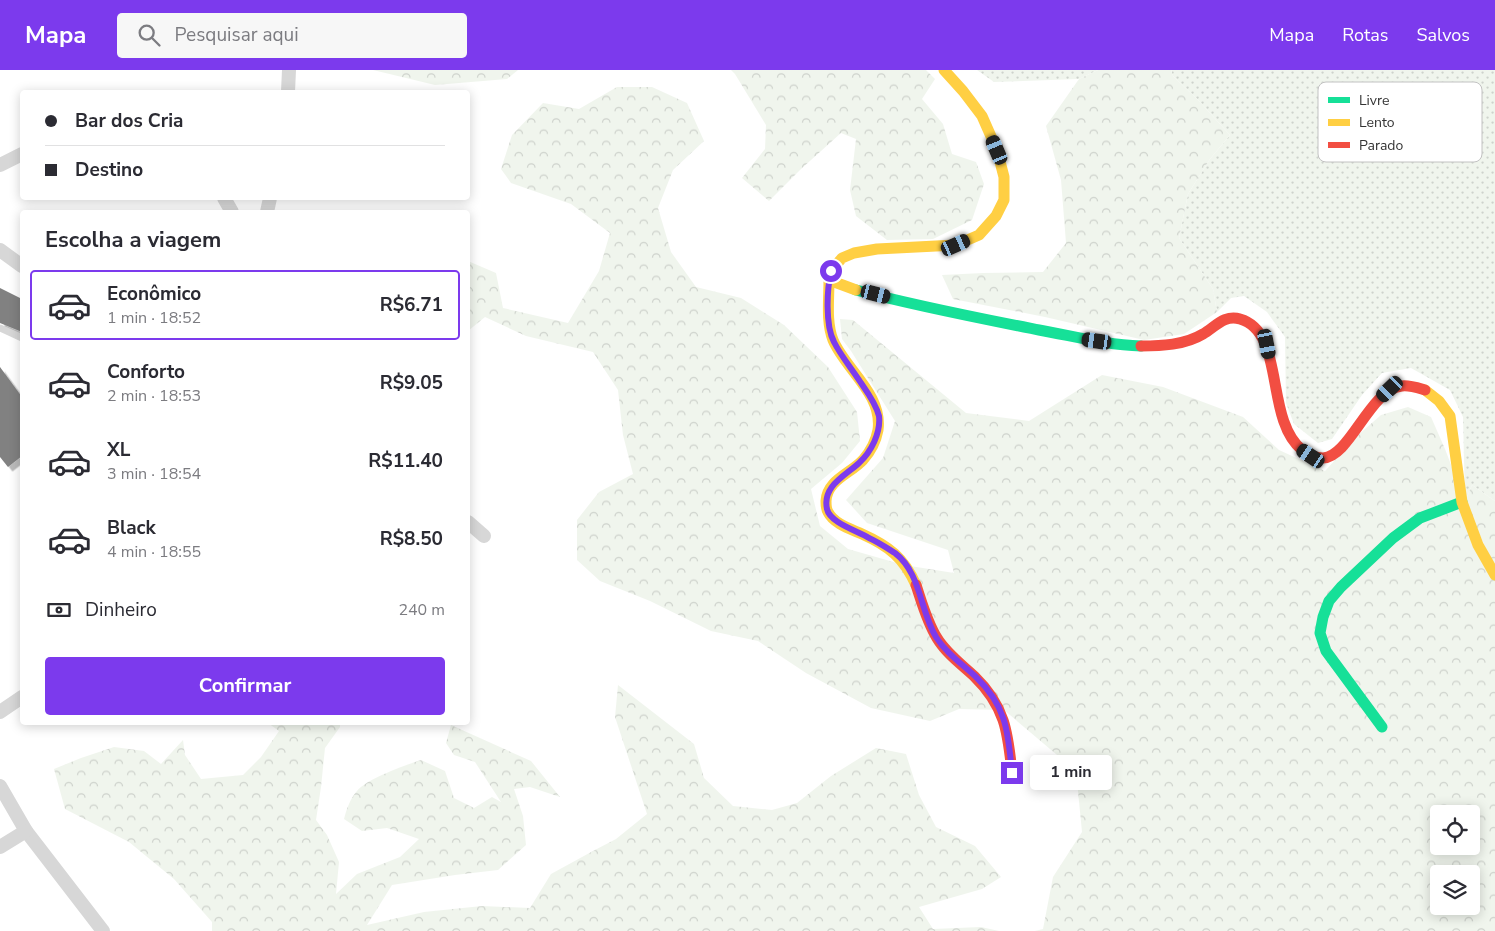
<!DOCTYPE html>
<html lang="pt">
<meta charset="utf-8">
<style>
body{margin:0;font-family:"Nunito Sans",sans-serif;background:#f7f7f7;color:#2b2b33;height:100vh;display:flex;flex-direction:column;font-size:19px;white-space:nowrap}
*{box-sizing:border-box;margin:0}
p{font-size:16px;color:#7c7c81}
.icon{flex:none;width:28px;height:28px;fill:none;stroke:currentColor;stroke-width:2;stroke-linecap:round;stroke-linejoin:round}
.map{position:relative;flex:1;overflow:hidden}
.details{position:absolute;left:20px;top:140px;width:450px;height:515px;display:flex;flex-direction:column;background:#fff;border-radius:5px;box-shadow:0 2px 12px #0003}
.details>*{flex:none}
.hud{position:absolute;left:20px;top:20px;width:450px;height:110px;border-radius:5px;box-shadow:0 2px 12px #0003;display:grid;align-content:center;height:110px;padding:0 25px;background:#fff}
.tools{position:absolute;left:1430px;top:735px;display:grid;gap:10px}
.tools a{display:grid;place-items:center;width:50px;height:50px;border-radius:5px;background:#fff;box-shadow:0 2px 12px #0003;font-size:25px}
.end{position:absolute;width:22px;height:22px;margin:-11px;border:6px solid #7c3aed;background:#fff;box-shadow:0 0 0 2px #fff}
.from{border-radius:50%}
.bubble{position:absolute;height:35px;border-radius:5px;background:#fff;box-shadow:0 2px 12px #0003;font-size:16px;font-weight:700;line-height:35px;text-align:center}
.car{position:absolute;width:15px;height:30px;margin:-15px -8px;border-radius:6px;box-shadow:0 0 4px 1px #0007;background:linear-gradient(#222 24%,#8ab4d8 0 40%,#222 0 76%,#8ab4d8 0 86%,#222 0)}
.hud b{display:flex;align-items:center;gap:18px;height:48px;font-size:19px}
.hud b+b{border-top:1px solid #e1e1e2}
.hud i{width:12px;height:12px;background:#2b2b33}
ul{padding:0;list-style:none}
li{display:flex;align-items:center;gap:15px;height:70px;margin:0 10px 8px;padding:0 15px;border:2px solid transparent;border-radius:5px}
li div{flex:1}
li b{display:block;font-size:19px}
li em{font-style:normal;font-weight:700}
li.active{border-color:#7c3aed}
li>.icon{width:45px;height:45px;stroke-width:1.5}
h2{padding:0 25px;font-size:22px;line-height:60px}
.pay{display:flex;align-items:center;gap:12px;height:55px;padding:0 25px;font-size:19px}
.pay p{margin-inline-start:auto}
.cta{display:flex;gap:10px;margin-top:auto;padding:10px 25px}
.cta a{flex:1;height:58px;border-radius:5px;background:#7c3aed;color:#fff;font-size:20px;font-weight:700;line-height:58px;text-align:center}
header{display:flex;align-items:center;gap:30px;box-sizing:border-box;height:70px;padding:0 25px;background:#7c3aed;color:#fff}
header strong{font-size:24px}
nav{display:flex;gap:28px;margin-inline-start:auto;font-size:18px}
.search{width:350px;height:45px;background:#f7f7f7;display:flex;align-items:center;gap:12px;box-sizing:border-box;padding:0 18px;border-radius:5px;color:#7c7c81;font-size:19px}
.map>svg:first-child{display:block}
</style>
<header>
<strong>Mapa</strong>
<div class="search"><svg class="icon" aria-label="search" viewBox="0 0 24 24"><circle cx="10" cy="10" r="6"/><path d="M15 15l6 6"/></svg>Pesquisar aqui</div>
<nav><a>Mapa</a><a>Rotas</a><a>Salvos</a></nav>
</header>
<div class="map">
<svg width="1495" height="861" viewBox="0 0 1495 861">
<defs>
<pattern id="grass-dots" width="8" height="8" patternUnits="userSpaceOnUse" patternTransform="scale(1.25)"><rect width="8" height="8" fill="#f0f5ed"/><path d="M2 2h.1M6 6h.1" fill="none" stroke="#ced2cc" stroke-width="1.8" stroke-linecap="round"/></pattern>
<pattern id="forest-crowns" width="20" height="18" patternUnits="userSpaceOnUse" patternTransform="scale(1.25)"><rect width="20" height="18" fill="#f0f5ed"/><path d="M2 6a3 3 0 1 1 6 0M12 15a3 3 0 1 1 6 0" fill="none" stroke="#ced2cc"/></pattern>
<filter id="shadow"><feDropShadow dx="4.5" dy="4.5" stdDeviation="0" flood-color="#0004"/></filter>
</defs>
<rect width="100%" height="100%" fill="#fff"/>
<g fill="url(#grass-dots)">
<path d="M 977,0 L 1098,0 L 1079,9 L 994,12 Z"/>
<path d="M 1171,0 L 1495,0 L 1495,431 L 1472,415 L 1465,432 L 1463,347 L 1450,320 L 1411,298 L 1382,303 L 1362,325 L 1332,369 L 1318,373 L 1294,354 L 1286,333 L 1285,267 L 1267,242 L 1244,226 L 1231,228 L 1217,242 L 1213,219 L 1179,168 L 1188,124 L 1210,89 L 1230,65 L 1198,30 L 1173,6 Z"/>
</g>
<g fill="url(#forest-crowns)" fill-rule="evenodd">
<path d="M 373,0 L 518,0 L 507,9 L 435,15 Z"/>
<path d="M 731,0 L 926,0 L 935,9 L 922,29 L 943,54 L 952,84 L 976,92 L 984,114 L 972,150 L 933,169 L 887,170 L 856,146 L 850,120 L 856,69 L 841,63 L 801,99 L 769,131 L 742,108 L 765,79 L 766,55 L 735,4 Z"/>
<path d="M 1098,0 L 1171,0 L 1173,6 L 1198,30 L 1230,65 L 1210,89 L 1188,124 L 1179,168 L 1213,219 L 1217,242 L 1184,264 L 1144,270 L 1045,247 L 953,229 L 942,205 L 983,203 L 1043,202 L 1066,173 L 1061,110 L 1046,56 L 1079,9 Z"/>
<path d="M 617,17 L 652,17 L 687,33 L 704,71 L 673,100 L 658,138 L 671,182 L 696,217 L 741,228 L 784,255 L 828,297 L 857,342 L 860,371 L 842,393 L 811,419 L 820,456 L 848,479 L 904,495 L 954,503 L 948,480 L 867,453 L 846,430 L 883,388 L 895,351 L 851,281 L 842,269 L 840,249 L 853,250 L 966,343 L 1029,351 L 1102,305 L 1163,317 L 1243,347 L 1279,380 L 1325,401 L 1357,366 L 1381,345 L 1408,337 L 1431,347 L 1445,379 L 1495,510 L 1495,861 L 1035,861 L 1043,859 L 1053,807 L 1082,762 L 1076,701 L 1004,640 L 959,639 L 930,651 L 871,638 L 806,603 L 758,571 L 711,561 L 650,531 L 600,511 L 577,490 L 577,450 L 599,422 L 633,404 L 623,365 L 618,320 L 593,282 L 526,266 L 485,247 L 468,261 L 468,191 L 496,203 L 503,238 L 568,253 L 599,201 L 610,163 L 571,134 L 511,113 L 501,99 L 512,65 L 543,33 L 579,39 ZM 1439,744 L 1471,744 L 1471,776 L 1439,776 ZM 1439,804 L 1471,804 L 1471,836 L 1439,836 Z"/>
<path d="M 1472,415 L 1495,431 L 1495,499 L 1465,432 Z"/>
<path d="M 618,615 L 694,674 L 704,708 L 733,736 L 772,740 L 797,733 L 831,706 L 876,678 L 906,684 L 919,725 L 936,757 L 975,776 L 1001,807 L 982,819 L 919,837 L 933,859 L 981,857 L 999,861 L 212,861 L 212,852 L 174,809 L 129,772 L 65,739 L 54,699 L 81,688 L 114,677 L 144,681 L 161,694 L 183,670 L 185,685 L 201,709 L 243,705 L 261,687 L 279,661 L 268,653 L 340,653 L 340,657 L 325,678 L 321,717 L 316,750 L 327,765 L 339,792 L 336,824 L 357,804 L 400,787 L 419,769 L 387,758 L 362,761 L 344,749 C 347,738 350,729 357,721 C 366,709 406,695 421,690 L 445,701 L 454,728 L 474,738 L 492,727 L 501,732 L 475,692 L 454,685 L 446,673 L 451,655 L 531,691 L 560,727 L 530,717 L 514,719 L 523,746 L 526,775 L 498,800 L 455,805 L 392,815 L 367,855 L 424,842 L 482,836 L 530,838 L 551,804 L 593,781 L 616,769 L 647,744 L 615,647 Z"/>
</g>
<g fill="#818181" filter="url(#shadow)">
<path d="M 0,218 L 22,229 L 22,262 L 0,253 Z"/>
<path d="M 0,297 L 22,327 L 22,386 L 8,397 L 0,387 Z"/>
</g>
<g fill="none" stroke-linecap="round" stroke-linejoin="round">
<path stroke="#d7d7d7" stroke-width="7" d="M 0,258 L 22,268"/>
<g stroke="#d7d7d7" stroke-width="14">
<path d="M 288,22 L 289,0"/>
<path d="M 0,95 L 22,84"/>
<path d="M 224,128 L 232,142"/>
<path d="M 267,142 L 270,128"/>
<path d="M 0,180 L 22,196"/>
<path d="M 468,452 L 484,466"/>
<path d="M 0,642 L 22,627"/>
<path d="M 0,716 L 26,761 L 103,861"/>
<path d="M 0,777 L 26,761"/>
</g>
<g stroke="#16e098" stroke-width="11">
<path d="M 856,220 C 916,236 978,248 1039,260 C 1073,266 1106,275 1141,276"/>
<path d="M 1382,657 L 1326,581 L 1320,563 L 1323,547 L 1329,531 L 1341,517 L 1393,468 L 1420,448 L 1462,432"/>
</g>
<g stroke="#ffcf43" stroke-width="11">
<path d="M 829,210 C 829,230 826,252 833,270 C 845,299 883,324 878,360 C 876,371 870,382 863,390 C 850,404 827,410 826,431 C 826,435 826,439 828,442 C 834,454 851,459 862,464 C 889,476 904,488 916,515"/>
<path d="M 856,220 L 829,210 L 831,201 L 842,188 L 854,183 L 877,179 L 956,175 L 979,165 L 996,146 L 1004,130 L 1004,107 L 997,80 L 982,46 L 963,21 L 944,0"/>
<path d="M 1425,320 L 1439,331 L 1450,346 L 1462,432 L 1478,475 L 1495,505"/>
</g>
<g stroke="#f24e42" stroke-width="11">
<path d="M 1141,276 C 1161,276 1185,275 1203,264 C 1215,257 1225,244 1240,249 C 1286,262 1264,349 1302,380 C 1307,384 1316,388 1323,388 C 1350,387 1370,319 1402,316 C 1409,315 1418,318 1425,320"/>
<path d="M 916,515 C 922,533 927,552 937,568 C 946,583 961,594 974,606 C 1005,636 1008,662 1012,703"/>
</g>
</g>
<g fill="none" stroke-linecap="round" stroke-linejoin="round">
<path stroke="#7c3aed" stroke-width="6" d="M 831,201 C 827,219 825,255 834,272 C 841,286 852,299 861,313 C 868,323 876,334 879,346 C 881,363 871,382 859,393 C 845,406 822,416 827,439 C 830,453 858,461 869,468 C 878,472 887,478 895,483 C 921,503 920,541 936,567 C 946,583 962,594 976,607 C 1007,637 1008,662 1012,703"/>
</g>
<rect x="1318" y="12" width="164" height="80" rx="8" fill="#fff" stroke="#c2c2c2" stroke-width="1"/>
<rect x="1328" y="27" width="22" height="6" fill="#16e098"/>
<rect x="1328" y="49" width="22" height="7" fill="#ffcf43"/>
<rect x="1328" y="72" width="22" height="6" fill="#f24e42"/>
<g font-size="14" fill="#333">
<text x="1359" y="35">Livre</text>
<text x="1359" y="57">Lento</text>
<text x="1359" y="80">Parado</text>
</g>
</svg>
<div class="tools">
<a><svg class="icon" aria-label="locate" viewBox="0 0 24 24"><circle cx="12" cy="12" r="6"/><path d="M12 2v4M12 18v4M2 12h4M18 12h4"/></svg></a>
<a><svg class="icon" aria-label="layers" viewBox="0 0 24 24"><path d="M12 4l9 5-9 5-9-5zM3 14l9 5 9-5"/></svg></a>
</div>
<i class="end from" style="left:831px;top:201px"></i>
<i class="end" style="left:1012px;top:703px"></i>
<div class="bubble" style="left:1030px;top:685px;width:82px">1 min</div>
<i class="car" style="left:997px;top:80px;rotate:337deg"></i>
<i class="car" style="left:956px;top:175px;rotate:66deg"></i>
<i class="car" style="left:876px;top:224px;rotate:104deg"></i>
<i class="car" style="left:1097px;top:271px;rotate:278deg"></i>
<i class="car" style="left:1267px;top:274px;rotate:169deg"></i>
<i class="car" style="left:1390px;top:319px;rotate:226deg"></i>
<i class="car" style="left:1311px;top:386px;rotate:304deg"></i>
<div class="hud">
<b><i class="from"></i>Bar dos Cria</b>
<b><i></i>Destino</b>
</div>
<section class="details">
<h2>Escolha a viagem</h2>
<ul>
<li class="active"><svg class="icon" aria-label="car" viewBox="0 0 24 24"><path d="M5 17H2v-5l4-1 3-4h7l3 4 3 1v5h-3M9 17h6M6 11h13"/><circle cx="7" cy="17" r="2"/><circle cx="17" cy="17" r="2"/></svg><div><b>Econômico</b><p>1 min · 18:52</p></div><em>R$6.71</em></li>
<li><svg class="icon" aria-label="car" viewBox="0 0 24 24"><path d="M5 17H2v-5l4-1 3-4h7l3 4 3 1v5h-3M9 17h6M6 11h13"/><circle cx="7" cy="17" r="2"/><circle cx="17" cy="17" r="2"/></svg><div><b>Conforto</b><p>2 min · 18:53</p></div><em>R$9.05</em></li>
<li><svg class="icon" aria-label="car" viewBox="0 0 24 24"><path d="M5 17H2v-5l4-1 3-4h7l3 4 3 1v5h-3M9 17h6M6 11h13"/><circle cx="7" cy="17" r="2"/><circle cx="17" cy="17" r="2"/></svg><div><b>XL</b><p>3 min · 18:54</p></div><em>R$11.40</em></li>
<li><svg class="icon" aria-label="car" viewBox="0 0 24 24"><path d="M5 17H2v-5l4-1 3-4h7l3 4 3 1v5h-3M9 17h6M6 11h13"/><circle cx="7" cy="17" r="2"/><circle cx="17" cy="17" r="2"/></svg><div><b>Black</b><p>4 min · 18:55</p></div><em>R$8.50</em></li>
</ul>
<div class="pay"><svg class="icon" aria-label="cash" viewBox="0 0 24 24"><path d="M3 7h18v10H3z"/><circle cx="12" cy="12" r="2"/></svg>Dinheiro<p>240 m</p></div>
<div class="cta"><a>Confirmar</a></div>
</section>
</div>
